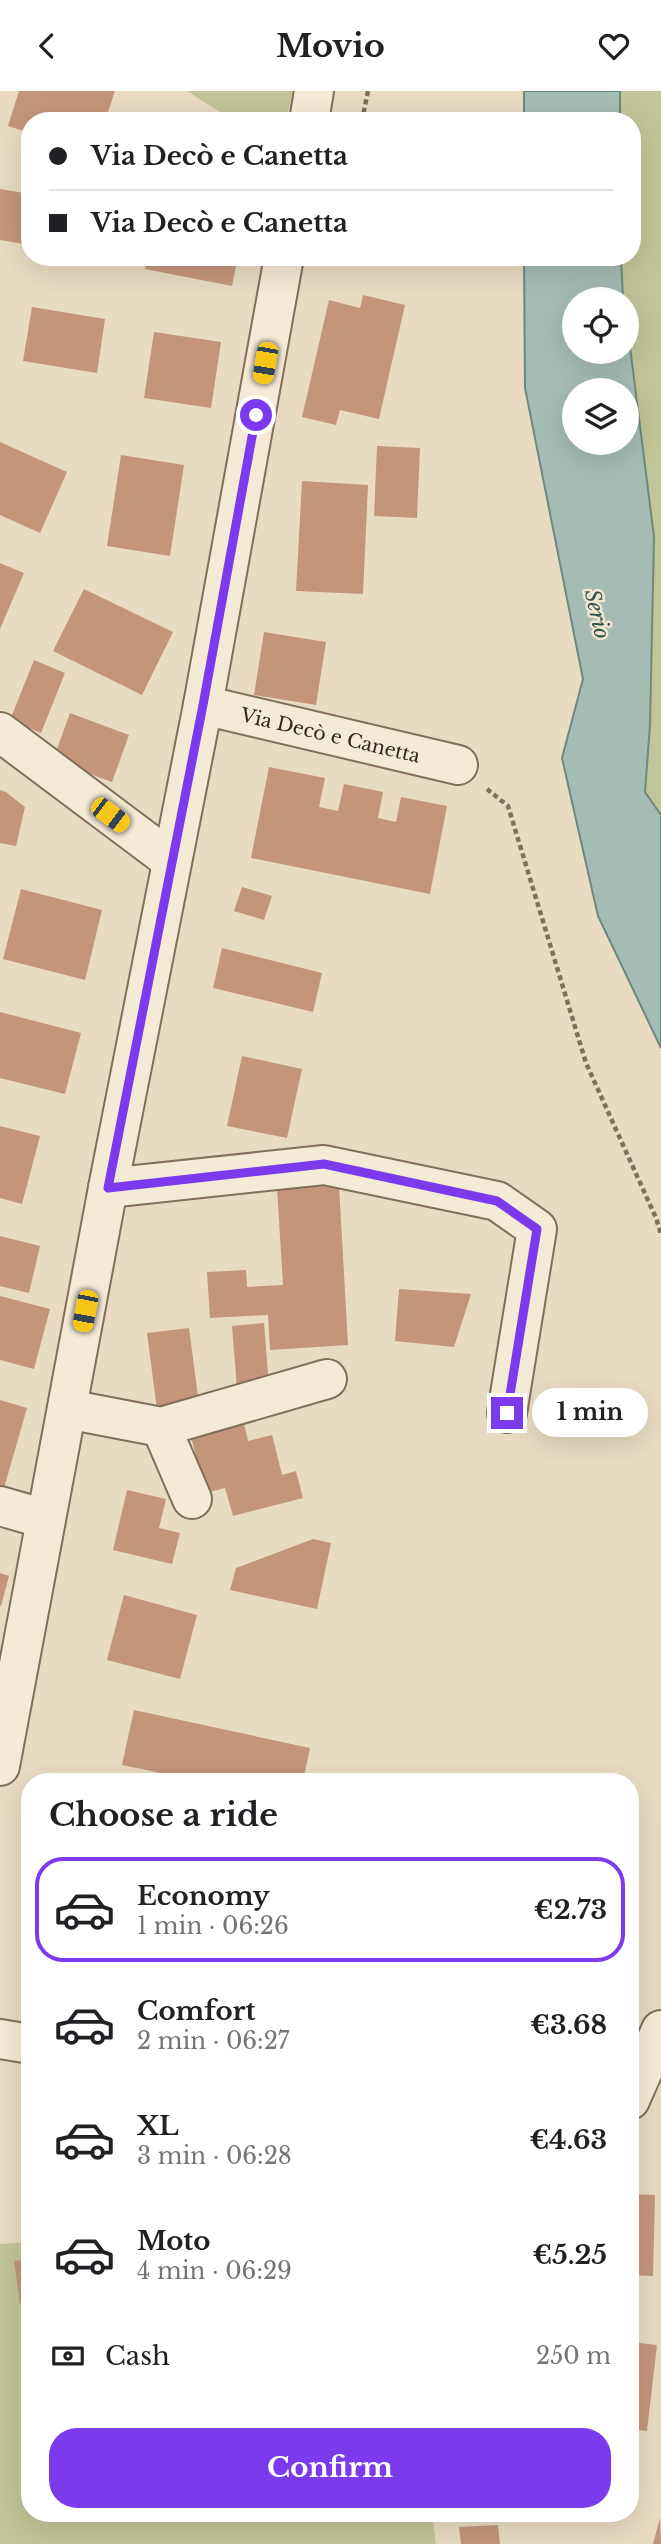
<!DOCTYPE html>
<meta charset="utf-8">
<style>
body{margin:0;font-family:"Libre Baskerville",serif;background:#f6f6f6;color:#202124;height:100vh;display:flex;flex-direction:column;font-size:26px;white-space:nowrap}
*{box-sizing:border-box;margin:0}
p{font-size:23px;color:#757577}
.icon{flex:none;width:38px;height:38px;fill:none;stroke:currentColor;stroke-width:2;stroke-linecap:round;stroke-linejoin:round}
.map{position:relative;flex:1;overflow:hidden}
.panel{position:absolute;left:21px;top:1682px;width:618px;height:749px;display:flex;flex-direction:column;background:#fff;border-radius:28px;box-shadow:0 7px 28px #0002}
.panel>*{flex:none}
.guide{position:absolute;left:21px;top:21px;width:620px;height:154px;border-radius:28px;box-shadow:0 7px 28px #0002;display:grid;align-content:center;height:154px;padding:0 28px;background:#fff}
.fabs{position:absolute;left:562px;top:196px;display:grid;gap:14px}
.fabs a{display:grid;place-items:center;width:77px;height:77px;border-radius:50%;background:#fff;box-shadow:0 7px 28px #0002;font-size:35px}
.end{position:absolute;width:32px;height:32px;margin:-16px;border:9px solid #7c3aed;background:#fff;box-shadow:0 0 0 4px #fff}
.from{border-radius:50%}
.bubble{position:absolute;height:49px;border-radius:24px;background:#fff;box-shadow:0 7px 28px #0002;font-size:23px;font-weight:700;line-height:49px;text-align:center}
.car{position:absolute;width:21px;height:42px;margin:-21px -10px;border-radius:9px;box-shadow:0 0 5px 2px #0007;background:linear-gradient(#f5c518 24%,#345 0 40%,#f5c518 0 76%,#345 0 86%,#f5c518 0)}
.guide b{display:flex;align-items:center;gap:24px;height:66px;font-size:26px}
.guide b+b{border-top:2px solid #e0e0e0}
.guide i{width:18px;height:18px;background:#202124}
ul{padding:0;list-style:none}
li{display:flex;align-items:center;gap:21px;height:105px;margin:0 14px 10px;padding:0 14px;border:4px solid transparent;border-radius:28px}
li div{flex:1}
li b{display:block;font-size:26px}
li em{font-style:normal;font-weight:700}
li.current{border-color:#7c3aed}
li>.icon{width:63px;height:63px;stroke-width:1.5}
h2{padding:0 28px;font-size:32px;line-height:84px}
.pay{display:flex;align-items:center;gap:18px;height:77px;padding:0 28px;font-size:26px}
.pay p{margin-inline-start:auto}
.button{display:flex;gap:14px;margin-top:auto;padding:14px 28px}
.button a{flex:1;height:80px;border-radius:28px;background:#7c3aed;color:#fff;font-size:28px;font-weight:700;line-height:80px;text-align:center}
header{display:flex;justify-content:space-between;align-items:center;height:91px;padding:0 28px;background:#fff;font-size:32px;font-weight:700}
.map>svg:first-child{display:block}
</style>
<header><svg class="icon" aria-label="back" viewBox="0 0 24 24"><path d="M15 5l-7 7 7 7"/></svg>Movio<svg class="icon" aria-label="heart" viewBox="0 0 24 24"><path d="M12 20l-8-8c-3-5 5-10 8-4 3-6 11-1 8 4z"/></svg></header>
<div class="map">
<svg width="661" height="2453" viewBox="0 0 661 2453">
<rect width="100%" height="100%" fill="#e9dbc2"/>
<g fill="#c2c598">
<path d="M 187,0 L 293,0 L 286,30 L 234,30 Z"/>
<path d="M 620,0 L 661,0 L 661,724 L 645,701 L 650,634 L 626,208 L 623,208 L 621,166 L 632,166 L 632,30 L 620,30 Z"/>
<path d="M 30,2151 L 30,2422 L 432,2422 L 436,2453 L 0,2453 L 0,2153 Z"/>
</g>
<g fill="#a4bcb4" stroke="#6c8980" stroke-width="2" fill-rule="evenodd">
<rect x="524" y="0" width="96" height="30"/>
<path d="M 524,166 L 621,166 L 623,208 L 574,208 L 574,261 L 626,261 L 627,232 L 654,446 L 650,634 L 645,701 L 661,724 L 661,957 L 598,825 L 562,667 L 583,588 L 525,297 ZM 574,299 L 626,299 L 626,352 L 574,352 Z"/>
</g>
<g fill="#c3967c">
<path d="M 19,0 L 115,0 L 105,30 L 30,30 L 30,42 L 8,35 Z"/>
<path d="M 0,98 L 30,103 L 30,154 L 0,149 Z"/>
<path d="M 148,166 L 238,166 L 232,195 L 145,178 Z"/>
<path d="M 363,204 L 405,214 L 379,328 L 340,319 L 336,334 L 302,326 L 329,209 L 360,217 Z"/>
<path d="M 32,216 L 105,228 L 97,282 L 23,270 Z"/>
<path d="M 154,241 L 221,251 L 211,317 L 144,307 Z"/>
<path d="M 0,351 L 67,381 L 40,442 L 0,424 Z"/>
<path d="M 377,355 L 420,357 L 417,427 L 374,425 Z"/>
<path d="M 121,364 L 184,374 L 170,465 L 107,455 Z"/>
<path d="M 302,390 L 368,394 L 363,503 L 296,500 Z"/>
<path d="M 0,472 L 24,482 L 0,538 Z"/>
<path d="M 84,498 L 173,541 L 142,604 L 53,560 Z"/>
<path d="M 264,541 L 326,551 L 316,614 L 254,604 Z"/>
<path d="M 34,569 L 65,582 L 41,642 L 10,629 Z"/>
<path d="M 70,622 L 129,644 L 112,691 L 53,669 Z"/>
<path d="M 269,676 L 325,687 L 319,716 L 338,720 L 344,693 L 383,701 L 378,727 L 396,731 L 401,706 L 447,715 L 430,803 L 251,767 Z"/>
<path d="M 0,699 L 6,701 L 25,716 L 16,755 L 0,752 Z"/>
<path d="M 242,796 L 272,805 L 264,829 L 234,820 Z"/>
<path d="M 21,798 L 102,819 L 85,889 L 3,868 Z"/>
<path d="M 222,857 L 322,882 L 313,921 L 213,897 Z"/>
<path d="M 0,921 L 81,942 L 65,1003 L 0,987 Z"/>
<path d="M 242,965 L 302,978 L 287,1047 L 227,1035 Z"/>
<path d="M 0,1035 L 40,1045 L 22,1113 L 0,1107 Z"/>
<path d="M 339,1094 L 348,1254 L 270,1259 L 268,1224 L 210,1227 L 207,1181 L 246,1179 L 247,1196 L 283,1194 L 277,1097 Z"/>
<path d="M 0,1145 L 40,1155 L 29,1202 L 0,1195 Z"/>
<path d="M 399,1198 L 471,1203 L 454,1256 L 395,1250 Z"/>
<path d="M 0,1205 L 50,1218 L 34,1278 L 0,1269 Z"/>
<path d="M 264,1232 L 269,1295 L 237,1298 L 232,1235 Z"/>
<path d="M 189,1237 L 200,1321 L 158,1326 L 147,1242 Z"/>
<path d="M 0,1309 L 27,1317 L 4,1397 L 0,1396 Z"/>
<path d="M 244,1332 L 248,1350 L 272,1344 L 282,1384 L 296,1380 L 303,1407 L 233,1425 L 225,1397 L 206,1402 L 191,1346 Z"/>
<path d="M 127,1399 L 166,1408 L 159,1437 L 180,1442 L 172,1473 L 113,1459 Z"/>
<path d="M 313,1448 L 331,1452 L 317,1518 L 230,1499 L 236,1477 Z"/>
<path d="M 0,1482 L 9,1485 L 1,1515 L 0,1515 Z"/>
<path d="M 124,1504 L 197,1524 L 180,1588 L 107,1569 Z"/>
<path d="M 134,1619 L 310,1657 L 303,1690 L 199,1690 L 122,1674 Z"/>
<path d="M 630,2103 L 655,2104 L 653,2185 L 630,2184 Z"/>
<path d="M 30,2168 L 30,2212 L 20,2213 L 14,2170 Z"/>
<path d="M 630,2251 L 657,2254 L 647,2340 L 630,2338 Z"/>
<path d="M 660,2427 L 661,2453 L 653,2453 Z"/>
<path d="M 498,2434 L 500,2453 L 461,2453 L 459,2436 Z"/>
</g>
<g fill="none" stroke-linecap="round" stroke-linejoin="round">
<defs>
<g id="minor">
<path d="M 309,30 L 314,0"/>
<path id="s1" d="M 203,614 L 458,674"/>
<path d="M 0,641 L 172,770"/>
<path d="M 108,1097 L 324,1074 L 497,1110 L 537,1138 L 507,1322"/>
<path d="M 67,1318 L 161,1336 L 327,1288"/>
<path d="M 161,1336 L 192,1408"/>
<path d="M 0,1415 L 45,1428"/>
<path d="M 0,1675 L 108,1097 L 203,614 L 284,166"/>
<path d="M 0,1948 L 30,1953"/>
<path d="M 630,2009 L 661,1939"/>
</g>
</defs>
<use href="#minor" stroke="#816e5b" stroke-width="42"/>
<g stroke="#816e5b" stroke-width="4.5" stroke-dasharray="5 3.5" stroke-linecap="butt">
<path d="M 362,30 L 368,0"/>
<path d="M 487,698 L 508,715 L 586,972 L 656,1127 L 661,1143"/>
</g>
<use href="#minor" stroke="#f5ead5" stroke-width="38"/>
</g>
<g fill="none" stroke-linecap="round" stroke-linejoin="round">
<path stroke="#7c3aed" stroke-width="9" d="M 256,324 L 203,614 L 108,1097 L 324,1073 L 497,1110 L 537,1138 L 507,1322"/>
</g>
<g text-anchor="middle" stroke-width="5" stroke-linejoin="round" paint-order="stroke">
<g font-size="19" fill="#32271e" stroke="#f1e6d1">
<text dy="7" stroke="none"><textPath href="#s1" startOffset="131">Via Decò e Canetta</textPath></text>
</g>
<g font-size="21" font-style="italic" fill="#2f504d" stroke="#f1e6d1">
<text transform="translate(597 523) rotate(77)" y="7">Serio</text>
</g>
</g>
</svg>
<div class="fabs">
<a><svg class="icon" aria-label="locate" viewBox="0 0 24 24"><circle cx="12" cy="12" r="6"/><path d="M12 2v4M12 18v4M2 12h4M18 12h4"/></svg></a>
<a><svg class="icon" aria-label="layers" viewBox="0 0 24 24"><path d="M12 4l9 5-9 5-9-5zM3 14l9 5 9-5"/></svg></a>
</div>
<i class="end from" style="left:256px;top:324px"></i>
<i class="end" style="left:507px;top:1322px"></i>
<div class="bubble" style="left:532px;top:1297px;width:116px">1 min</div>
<i class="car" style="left:265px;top:272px;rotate:190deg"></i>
<i class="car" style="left:110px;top:724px;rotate:127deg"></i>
<i class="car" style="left:85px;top:1220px;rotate:191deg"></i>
<div class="guide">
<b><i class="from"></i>Via Decò e Canetta</b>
<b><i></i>Via Decò e Canetta</b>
</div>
<section class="panel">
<h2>Choose a ride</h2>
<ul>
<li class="current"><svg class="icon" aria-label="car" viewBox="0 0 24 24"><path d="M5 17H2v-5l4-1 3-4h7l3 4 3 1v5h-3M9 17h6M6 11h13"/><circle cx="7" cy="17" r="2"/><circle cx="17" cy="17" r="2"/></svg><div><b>Economy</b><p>1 min · 06:26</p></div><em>€2.73</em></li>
<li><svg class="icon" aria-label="car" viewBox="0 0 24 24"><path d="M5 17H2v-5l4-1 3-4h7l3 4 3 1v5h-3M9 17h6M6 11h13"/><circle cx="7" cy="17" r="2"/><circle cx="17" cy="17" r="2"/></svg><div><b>Comfort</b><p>2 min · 06:27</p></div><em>€3.68</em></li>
<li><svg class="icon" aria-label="car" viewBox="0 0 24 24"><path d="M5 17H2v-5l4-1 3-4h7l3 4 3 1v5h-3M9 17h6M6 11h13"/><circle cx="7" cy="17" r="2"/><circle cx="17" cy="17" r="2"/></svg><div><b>XL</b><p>3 min · 06:28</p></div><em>€4.63</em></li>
<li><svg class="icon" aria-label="car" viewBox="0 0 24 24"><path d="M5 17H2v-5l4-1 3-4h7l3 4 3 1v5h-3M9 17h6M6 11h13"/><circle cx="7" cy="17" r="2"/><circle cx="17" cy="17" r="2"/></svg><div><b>Moto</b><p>4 min · 06:29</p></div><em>€5.25</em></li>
</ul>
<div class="pay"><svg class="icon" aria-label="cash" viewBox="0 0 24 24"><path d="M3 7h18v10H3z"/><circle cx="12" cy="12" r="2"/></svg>Cash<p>250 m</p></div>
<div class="button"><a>Confirm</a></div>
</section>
</div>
